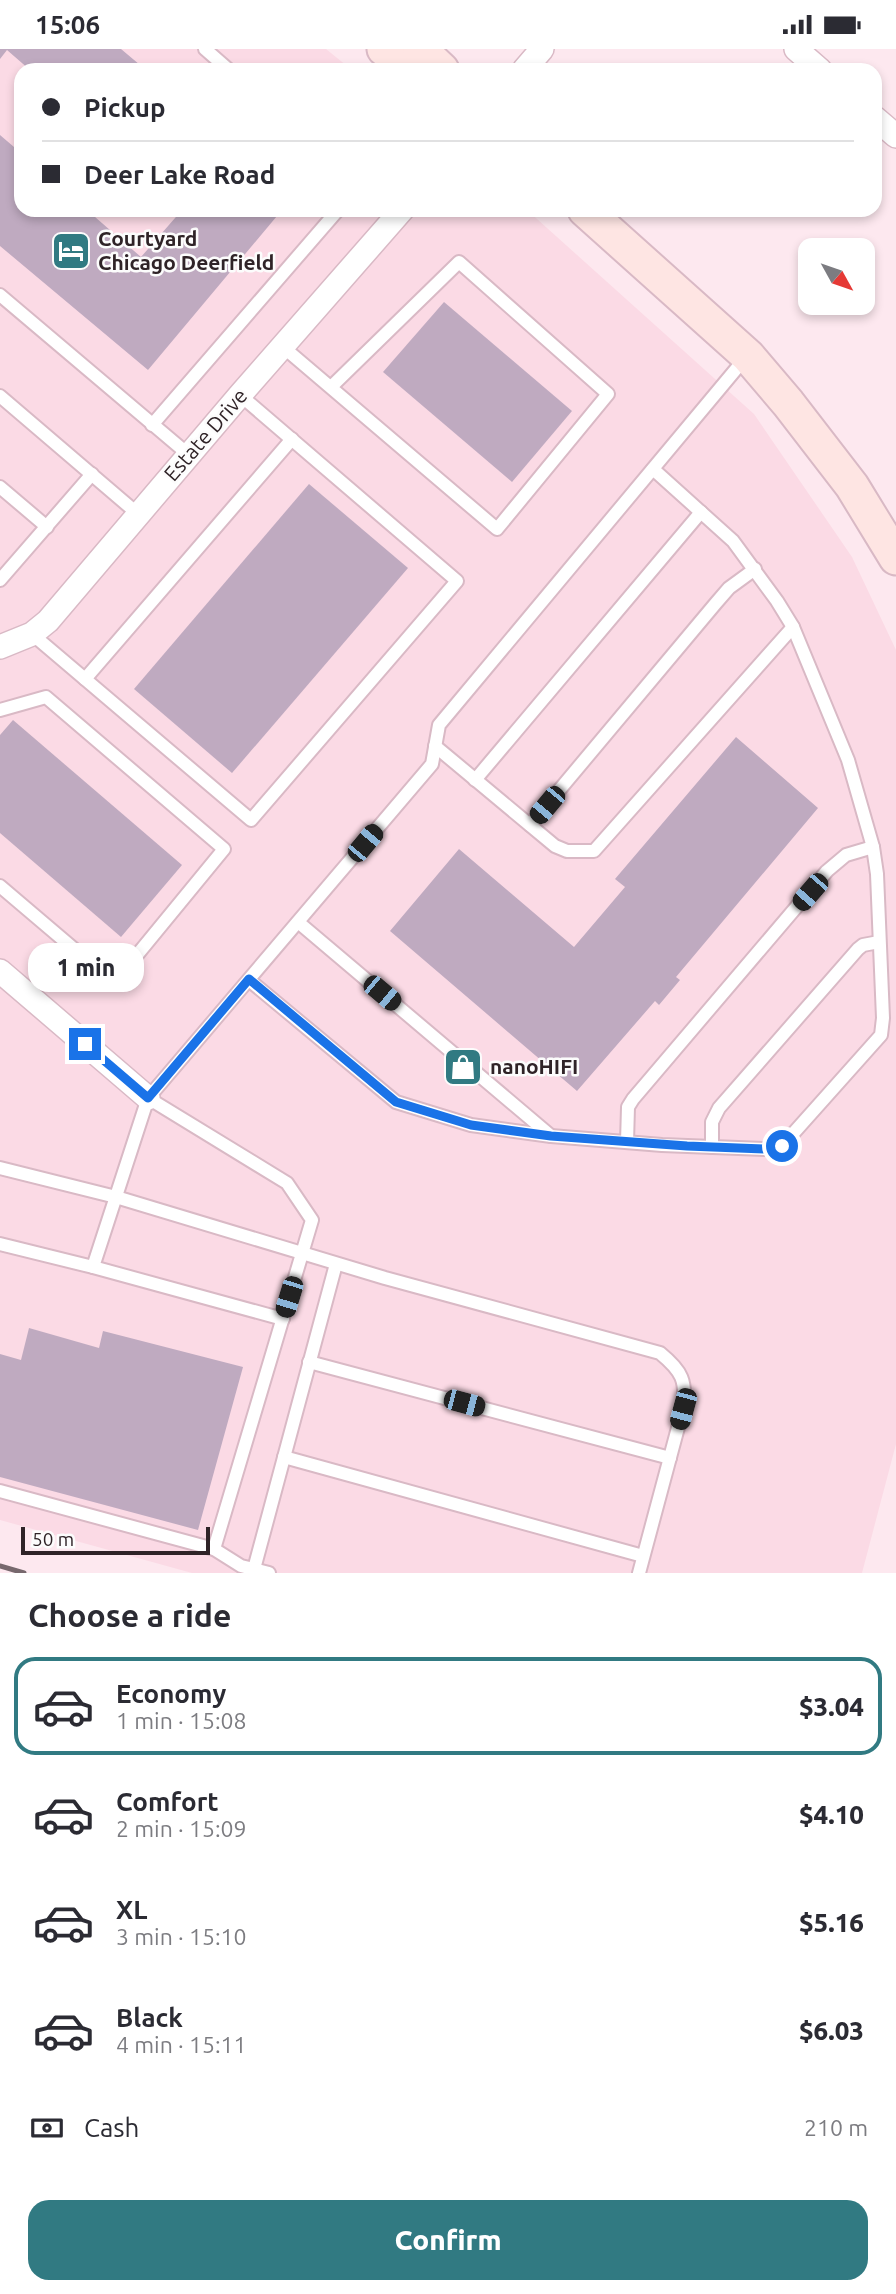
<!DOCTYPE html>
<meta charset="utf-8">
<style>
body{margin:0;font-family:Ubuntu,sans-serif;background:#f2f2f3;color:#2b2b33;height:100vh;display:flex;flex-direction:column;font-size:26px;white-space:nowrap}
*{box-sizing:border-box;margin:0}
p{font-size:23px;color:#7c7c81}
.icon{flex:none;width:38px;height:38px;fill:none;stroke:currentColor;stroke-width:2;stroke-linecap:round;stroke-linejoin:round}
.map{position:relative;height:1524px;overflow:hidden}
.drawer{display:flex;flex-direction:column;background:#fff;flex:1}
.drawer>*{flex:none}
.hud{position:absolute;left:14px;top:14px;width:868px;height:154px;border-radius:21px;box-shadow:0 4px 10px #0003;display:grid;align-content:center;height:154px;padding:0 28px;background:#fff}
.needle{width:46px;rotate:130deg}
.controls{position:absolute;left:798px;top:189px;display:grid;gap:14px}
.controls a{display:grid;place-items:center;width:77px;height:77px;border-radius:14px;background:#fff;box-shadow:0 4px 10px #0003;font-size:35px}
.scale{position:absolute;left:21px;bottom:18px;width:189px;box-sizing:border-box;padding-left:7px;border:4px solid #2f2327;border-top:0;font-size:19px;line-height:24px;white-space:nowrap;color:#2f2327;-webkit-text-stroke:5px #fcfcfc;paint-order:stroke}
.end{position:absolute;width:32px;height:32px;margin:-16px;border:9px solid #1a73e8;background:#fff;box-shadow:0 0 0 4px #fff}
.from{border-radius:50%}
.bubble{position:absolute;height:49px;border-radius:21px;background:#fff;box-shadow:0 4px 10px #0003;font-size:23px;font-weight:800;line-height:49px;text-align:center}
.car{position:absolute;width:21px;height:42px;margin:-21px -10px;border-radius:9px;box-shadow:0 0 5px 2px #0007;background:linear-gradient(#222 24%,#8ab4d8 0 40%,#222 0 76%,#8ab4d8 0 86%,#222 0)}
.hud b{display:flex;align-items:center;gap:24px;height:66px;font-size:26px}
.hud b+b{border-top:2px solid #e1e1e2}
.hud i{width:18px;height:18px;background:#2b2b33}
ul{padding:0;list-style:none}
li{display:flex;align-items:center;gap:21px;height:98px;margin:0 14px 10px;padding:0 14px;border:4px solid transparent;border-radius:21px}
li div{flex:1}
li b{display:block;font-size:26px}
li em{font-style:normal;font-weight:800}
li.active{border-color:#317a82}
li>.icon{width:63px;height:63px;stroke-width:1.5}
h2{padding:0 28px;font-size:32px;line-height:84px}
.pay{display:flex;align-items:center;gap:18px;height:77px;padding:0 28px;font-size:26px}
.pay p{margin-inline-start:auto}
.button{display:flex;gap:14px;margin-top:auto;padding:14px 28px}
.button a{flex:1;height:80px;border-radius:21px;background:#317a82;color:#fff;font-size:28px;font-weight:800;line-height:80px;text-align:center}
.status{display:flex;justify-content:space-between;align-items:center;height:49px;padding:0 35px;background:#fff;direction:ltr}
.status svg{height:19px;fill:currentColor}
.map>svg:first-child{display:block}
</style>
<div class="status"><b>15:06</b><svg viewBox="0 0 49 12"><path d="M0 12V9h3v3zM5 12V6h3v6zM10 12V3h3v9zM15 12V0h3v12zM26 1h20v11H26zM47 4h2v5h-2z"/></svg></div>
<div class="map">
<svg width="896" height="1524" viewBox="0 0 896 1524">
<rect width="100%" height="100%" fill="#fde8ef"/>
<path fill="#fbdae5" d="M 0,0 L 326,0 L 352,21 L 21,21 L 21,161 L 527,161 L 754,365 L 852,508 L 896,601 L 896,1395 L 862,1524 L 192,1524 L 0,1471 Z"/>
<g fill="#bfaac0">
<path d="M 0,0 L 121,0 L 146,21 L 30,21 L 7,1 L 0,10 Z"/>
<path d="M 0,86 L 21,104 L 21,161 L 87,161 L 141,208 L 182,161 L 282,161 L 148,321 L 0,197 Z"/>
<path d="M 444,253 L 572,362 L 512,433 L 383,323 Z"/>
<path d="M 309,435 L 408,519 L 232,724 L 134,640 Z"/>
<path d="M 13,671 L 182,816 L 121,888 L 0,784 L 0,686 Z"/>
<path d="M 736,688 L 818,759 L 676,928 L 680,931 L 659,956 L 655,952 L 577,1042 L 390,882 L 459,800 L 574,898 L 625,838 L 615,830 Z"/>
<path d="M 29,1279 L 99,1299 L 103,1282 L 243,1318 L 198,1481 L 0,1428 L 0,1305 L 21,1311 Z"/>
</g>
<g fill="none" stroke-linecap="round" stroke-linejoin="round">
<defs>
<g id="lane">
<path d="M 205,0 L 229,21"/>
<path d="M 0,246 L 189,406"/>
<path d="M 282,297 L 497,480 L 608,345 L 459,213 L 331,338"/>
<path d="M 0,347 L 138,465"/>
<path d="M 152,376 L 338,161"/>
<path d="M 0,438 L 47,478"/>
<path d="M 0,531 L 92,425"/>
<path d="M 32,585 L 251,771 L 457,532 L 240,346"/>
<path d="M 85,630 L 292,390"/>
<path d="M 0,661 L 46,648 L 224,800 L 114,934 L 0,837"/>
<path d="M 435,697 L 555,797 L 567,802 L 594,802 L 793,578"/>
<path d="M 475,731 L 701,463"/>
<path d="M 530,776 L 716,554 L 729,539 L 755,520"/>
<path d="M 298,873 L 551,1087"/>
<path d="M 249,931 L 396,1053 L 471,1076 L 551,1087 L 662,1096 L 764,1100 L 782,1097 L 881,986 L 883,969 L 877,825 L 873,798 L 848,711 L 793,578 L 777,552 L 733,492 L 653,420"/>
<path d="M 627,1093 L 628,1058 L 633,1050 L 827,822 L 846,806 L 873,798"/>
<path d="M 712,1098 L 712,1073 L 719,1059 L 858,900 L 863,896 L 879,893"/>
<path d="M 0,1119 L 116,1148 L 385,1229 L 660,1304 C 682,1322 687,1332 683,1360 L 639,1524"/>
<path d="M 0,1195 L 93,1218"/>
<path d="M 283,1270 L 93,1218 L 148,1049 L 432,715 L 439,676 L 747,307"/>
<path d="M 309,1313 L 670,1409"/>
<path d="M 284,1408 L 643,1507"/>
<path d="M 0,1442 L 214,1500 L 312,1171 L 287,1134 L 148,1049"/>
<path d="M 214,1500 L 241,1517 L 269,1524"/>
<path d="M 254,1520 L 336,1215"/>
</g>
<g id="street">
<path d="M 796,0 L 820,21"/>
<path d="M 524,21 L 542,0"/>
<path d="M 875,69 L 896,87"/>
<path d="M 0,598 L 32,585 L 48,572 L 240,346 L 402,161"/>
<path d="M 0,922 L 148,1049"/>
</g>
<g id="secondary">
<path d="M 384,0 L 410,21"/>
<path d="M 420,0 L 442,21"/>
<path d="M 585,161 L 748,307 L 788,354 L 852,437 L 896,509"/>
</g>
</defs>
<use href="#lane" stroke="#d9b9c5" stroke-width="16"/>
<use href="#street" stroke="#d9b9c5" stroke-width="26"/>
<use href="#secondary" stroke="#d9b9c5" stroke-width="37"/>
<use href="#lane" stroke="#fff" stroke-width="12"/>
<use href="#street" stroke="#fff" stroke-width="23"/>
<use href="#secondary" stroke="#fee5e3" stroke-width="33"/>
<path stroke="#77686d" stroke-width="5" d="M 0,1517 L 24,1524"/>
</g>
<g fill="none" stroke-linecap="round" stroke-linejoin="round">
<path stroke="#1a73e8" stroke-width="9" d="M 85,995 L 148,1049 L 249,930 L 396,1053 L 471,1076 L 551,1087 L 687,1097 L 764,1100 L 782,1097"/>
</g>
<defs>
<symbol id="hotel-square" viewBox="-11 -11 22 22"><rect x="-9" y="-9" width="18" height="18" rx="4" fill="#317a82" stroke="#fcfcfc"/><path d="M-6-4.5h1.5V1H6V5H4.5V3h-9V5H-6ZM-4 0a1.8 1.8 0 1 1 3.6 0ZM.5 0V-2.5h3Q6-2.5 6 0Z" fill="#fff"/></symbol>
<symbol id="shop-square" viewBox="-11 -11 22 22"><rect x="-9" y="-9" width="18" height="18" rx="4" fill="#317a82" stroke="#fcfcfc"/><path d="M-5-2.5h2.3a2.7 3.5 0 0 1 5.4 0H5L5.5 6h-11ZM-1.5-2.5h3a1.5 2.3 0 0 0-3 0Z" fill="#fff"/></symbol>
</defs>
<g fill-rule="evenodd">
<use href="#hotel-square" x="49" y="180" width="44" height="44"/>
<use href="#shop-square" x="441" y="996" width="44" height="44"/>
</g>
<g text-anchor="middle" stroke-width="5" stroke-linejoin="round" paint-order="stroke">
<g font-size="21" font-weight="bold" fill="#2f2327" stroke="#fcfcfc" text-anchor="start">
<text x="98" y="197">Courtyard<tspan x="98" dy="24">Chicago Deerfield</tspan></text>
<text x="490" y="1025">nanoHIFI</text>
</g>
<g font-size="21" fill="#2f2327" stroke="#fcfcfc">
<text transform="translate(206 386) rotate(-49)" y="7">Estate Drive</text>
</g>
</g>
</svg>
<div class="controls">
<a><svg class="needle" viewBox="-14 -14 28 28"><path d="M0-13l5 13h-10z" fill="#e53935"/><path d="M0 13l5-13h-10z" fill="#7c7c81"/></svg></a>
</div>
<div class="scale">50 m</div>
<i class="end from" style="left:782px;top:1097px"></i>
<i class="end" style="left:85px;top:995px"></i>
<div class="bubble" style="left:28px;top:894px;width:116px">1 min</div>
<i class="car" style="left:547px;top:756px;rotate:220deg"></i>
<i class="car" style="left:365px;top:794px;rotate:40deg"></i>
<i class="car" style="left:810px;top:843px;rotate:221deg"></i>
<i class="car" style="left:382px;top:944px;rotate:130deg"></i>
<i class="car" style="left:289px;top:1248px;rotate:197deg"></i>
<i class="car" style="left:464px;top:1354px;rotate:105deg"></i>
<i class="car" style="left:683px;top:1360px;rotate:195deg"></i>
<div class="hud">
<b><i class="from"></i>Pickup</b>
<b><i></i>Deer Lake Road</b>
</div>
</div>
<section class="drawer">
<h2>Choose a ride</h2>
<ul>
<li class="active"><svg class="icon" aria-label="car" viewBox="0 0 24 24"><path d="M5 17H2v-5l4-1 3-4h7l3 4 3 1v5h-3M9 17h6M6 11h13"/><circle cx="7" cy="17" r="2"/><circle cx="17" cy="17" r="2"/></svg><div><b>Economy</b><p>1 min · 15:08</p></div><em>$3.04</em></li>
<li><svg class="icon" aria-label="car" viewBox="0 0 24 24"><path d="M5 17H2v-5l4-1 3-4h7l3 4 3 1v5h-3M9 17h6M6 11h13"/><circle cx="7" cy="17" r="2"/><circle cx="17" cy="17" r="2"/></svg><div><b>Comfort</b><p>2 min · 15:09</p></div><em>$4.10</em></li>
<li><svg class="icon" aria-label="car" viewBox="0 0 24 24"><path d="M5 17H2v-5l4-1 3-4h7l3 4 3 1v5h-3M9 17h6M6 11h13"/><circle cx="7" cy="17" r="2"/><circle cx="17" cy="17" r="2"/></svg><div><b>XL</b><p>3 min · 15:10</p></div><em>$5.16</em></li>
<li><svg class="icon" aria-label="car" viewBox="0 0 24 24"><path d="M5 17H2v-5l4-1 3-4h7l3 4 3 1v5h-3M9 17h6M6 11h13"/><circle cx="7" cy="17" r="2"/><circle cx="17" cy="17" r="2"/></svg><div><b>Black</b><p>4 min · 15:11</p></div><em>$6.03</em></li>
</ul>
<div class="pay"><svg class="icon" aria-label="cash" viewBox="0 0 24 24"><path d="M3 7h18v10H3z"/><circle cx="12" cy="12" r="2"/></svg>Cash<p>210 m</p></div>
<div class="button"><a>Confirm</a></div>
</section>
